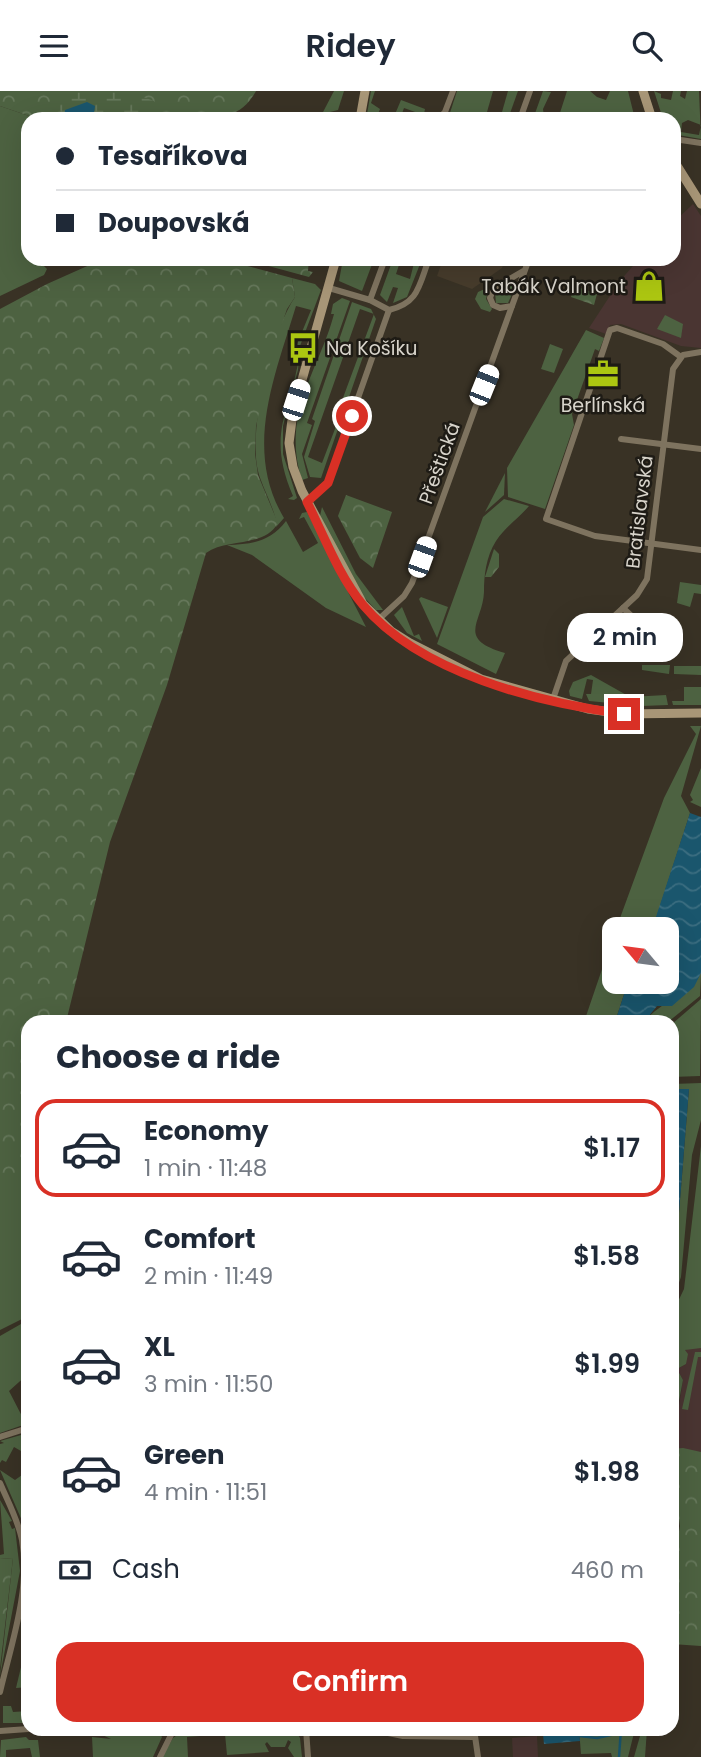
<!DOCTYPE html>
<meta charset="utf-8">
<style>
body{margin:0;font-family:Poppins,sans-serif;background:#f2f2f3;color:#1f2937;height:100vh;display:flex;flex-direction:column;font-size:26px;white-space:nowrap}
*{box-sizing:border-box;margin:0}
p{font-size:23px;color:#747a83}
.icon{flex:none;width:38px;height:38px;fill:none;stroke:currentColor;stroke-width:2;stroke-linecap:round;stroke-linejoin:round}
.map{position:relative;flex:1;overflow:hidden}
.drawer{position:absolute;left:21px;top:924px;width:658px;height:721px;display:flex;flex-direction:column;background:#fff;border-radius:21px;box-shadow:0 7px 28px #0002}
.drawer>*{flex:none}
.banner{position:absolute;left:21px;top:21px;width:660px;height:154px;border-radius:21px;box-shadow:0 7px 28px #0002;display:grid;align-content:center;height:154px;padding:0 35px;background:#fff}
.needle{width:46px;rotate:299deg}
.controls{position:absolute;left:602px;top:826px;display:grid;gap:14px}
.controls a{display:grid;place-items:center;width:77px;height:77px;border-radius:14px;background:#fff;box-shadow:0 7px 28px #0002;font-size:35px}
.end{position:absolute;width:32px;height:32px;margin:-16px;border:9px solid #d93025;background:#fff;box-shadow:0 0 0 4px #fff}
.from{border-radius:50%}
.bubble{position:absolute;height:49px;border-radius:21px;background:#fff;box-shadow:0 7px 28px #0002;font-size:23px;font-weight:600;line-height:49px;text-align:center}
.car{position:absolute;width:21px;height:42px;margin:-21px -10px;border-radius:9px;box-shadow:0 0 5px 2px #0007;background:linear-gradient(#fff 24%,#345 0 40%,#fff 0 76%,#345 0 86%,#fff 0)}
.banner b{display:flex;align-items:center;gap:24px;height:66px;font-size:26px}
.banner b+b{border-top:2px solid #e0e1e3}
.banner i{width:18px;height:18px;background:#1f2937}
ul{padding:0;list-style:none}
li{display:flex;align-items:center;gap:21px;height:98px;margin:0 14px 10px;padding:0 21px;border:4px solid transparent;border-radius:21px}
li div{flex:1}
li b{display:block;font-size:26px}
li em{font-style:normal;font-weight:600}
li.active{border-color:#d93025}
li>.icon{width:63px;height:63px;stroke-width:1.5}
h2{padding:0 35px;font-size:32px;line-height:84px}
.pay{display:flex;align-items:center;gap:18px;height:77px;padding:0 35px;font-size:26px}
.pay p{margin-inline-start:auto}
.action{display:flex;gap:14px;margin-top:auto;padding:14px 35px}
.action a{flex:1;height:80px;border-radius:21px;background:#d93025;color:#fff;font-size:28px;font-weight:600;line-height:80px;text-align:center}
header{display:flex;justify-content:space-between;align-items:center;height:91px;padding:0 35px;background:#fff;font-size:32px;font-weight:600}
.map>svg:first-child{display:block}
</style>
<header><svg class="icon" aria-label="menu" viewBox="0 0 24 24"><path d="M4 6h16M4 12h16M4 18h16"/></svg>Ridey<svg class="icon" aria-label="search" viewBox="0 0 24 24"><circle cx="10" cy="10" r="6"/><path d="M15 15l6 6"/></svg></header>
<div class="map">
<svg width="701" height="1666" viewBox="0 0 701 1666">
<defs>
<pattern id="forest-crowns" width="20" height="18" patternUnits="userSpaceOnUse" patternTransform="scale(1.75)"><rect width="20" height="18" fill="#4d6241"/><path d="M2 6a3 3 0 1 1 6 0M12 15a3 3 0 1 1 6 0" fill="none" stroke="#66785b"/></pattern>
<pattern id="wetland-marsh" width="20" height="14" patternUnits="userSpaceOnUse" patternTransform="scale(1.75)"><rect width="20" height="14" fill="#4d6241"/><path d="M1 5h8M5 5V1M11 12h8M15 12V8" fill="none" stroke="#66785b"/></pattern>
<pattern id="water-waves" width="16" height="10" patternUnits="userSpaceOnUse" patternTransform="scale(1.75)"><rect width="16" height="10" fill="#1a566d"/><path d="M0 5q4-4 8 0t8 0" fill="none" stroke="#3b6d80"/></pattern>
</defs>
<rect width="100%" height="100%" fill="#393225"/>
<g fill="#4a3532">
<path d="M 693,113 L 701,125 L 701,257 L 681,255 L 621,233 L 610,234 L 606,243 L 589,237 L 619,191 L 639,168 L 674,168 L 674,131 Z"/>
<path d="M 692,1256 L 701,1257 L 701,1361 L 672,1358 L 683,1289 L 677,1278 L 686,1273 L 685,1259 Z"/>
<path d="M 537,1645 L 538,1666 L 513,1666 L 512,1647 Z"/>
</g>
<path fill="#473c2c" d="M 443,168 L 505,168 L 502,177 L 472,198 L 437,185 Z"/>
<g fill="#4d6241" fill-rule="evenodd">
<path d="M 334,0 L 344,0 L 338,19 L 322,23 Z"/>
<path d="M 371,0 L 375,0 L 371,12 L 380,18 L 376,28 L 367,23 Z"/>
<path d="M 457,0 L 493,0 L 485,28 L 448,28 Z"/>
<path d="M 508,0 L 518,0 L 508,28 L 500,28 Z"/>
<path d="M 543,0 L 551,1 L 543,18 L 544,26 L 533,28 Z"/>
<path d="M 567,0 L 590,0 L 597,6 L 606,9 L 610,0 L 628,0 L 635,28 L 558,28 Z"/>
<path d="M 654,0 L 661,3 L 661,7 L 671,9 L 673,0 L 681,0 L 680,5 L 685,8 L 687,0 L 699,0 L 701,48 L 678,44 L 674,28 L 663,28 ZM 688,29 L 701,34 L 699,44 L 681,41 L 682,32 Z"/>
<path d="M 401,9 L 425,18 L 423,28 L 414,28 L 418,22 L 404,17 L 400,28 L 393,28 Z"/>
<path d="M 0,15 L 38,28 L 28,28 L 28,129 L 22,154 L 28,160 L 28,168 L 37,168 L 47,178 L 44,184 L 0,205 Z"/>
<path d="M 343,168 L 368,173 L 369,168 L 374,168 L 362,200 L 339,190 Z"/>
<path d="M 393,168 L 401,168 L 396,183 L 410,188 L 414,172 L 422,168 L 407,206 L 393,212 L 398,197 L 393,196 L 387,211 L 380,204 Z"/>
<path d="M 292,187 L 315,193 L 321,199 L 300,255 L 298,279 L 283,335 L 283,363 L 297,407 L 294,409 L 288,408 L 293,405 C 265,340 292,320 300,260 L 295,258 L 311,219 L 296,215 C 275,285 243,358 284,427 L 276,436 C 279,426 261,394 258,380 C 248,339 271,241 295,206 Z"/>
<path d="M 511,193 L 514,199 L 508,212 L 496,212 L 495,201 Z"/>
<path d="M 489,196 L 486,208 L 492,218 L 490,221 L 481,218 L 475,208 L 478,201 Z"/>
<path d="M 342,207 L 350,210 L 307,332 L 312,334 L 302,363 L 308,387 L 302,389 C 281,321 319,280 334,223 L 331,223 L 333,213 Z"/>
<path d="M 352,211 L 371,218 L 376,228 L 321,387 L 310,386 L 304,366 L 315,330 L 312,328 ZM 360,218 L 374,223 L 337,323 L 338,330 L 322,372 L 308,366 Z"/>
<path d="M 665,224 L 683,233 L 681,247 L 657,238 Z"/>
<path d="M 586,239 L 604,247 L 599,260 L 595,258 L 572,323 L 574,334 L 545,418 L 508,406 L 507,377 Z"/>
<path d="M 550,253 L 563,258 L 554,282 L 541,278 Z"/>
<path d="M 505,382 L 504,404 L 485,421 Z"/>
<path d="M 504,408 L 529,415 C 519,427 505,436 496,450 C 486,466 484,484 484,501 C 483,531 455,548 505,562 L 496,583 L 437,553 L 483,426 Z"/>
<path d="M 322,416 L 356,483 L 383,519 L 376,519 L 362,504 L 320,425 Z"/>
<path d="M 307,421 L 366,536 L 326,517 L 252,464 L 227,454 C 252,453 270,451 286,430 L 303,461 L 318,452 L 304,426 L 299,428 L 302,422 Z"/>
<path d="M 680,491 L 701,494 L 701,503 L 694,502 L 690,516 L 677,512 Z"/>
<path d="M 421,506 L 448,516 L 437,547 L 419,508 Z"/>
<path d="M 402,516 L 414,545 L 419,543 L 422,550 L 407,542 L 394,524 Z"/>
<path d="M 642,574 L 670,574 L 669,583 L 642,579 Z"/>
<path d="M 674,575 L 701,575 L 701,584 L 674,583 Z"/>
<path d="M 591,584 L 630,606 L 666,604 L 668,614 L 642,615 L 589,610 L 586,603 L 591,603 L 593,589 L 587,588 L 582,608 L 570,605 L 569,600 L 573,591 Z"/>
<path d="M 684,596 L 701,596 L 701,614 L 673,614 L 672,610 L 684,610 Z"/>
<path d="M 690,635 L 701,635 L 681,705 L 690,722 L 653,837 L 616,838 L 664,707 L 696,643 Z"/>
<path d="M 701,677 L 701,716 L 690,711 L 693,709 L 690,704 Z"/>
<path d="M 614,843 L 614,891 L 628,891 L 615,931 L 584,931 Z"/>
<path d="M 701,882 L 700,905 L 668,931 L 644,931 C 664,907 688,907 701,882 Z"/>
<path d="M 701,908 L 700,985 L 672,986 L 672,933 Z"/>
<path d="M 701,992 L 701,1029 L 692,1064 L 681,1186 L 672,1211 L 672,1165 L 678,1134 L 689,998 L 672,998 L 672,993 Z"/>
<path d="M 701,1055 L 701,1257 L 685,1259 L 688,1263 L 686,1273 L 677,1278 L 683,1289 L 672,1346 L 672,1223 L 684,1198 Z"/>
<path d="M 0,1082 L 28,1082 L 28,1225 L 0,1239 Z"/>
<path d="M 28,1229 L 28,1283 L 9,1300 L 26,1333 L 0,1342 L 0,1245 Z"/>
<path d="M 695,1261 L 701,1261 L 701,1266 L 698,1266 L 688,1319 L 682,1318 Z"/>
<path d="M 28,1342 L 28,1364 L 14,1356 L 6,1371 L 2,1369 L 0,1372 L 0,1353 L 4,1352 L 0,1350 Z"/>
<path d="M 0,1379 L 15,1389 L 22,1384 L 28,1390 L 28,1444 L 24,1443 L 23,1432 Z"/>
<path d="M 0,1409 L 12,1430 L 9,1431 L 12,1438 L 15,1437 L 20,1480 L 0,1585 L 13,1467 L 0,1468 L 0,1464 L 4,1463 Z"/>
<path d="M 3,1615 L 11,1615 L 13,1621 L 28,1620 L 25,1632 L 3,1632 Z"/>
<path d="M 100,1638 L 157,1638 L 162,1646 L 153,1666 L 93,1666 L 92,1646 L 111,1648 L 96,1641 Z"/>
<path d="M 185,1638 L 295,1638 L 300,1647 L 302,1666 L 294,1666 L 288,1657 L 291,1651 L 288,1649 L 285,1656 L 271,1656 L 267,1651 L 265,1653 L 269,1661 L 227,1664 L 225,1643 L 187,1646 L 188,1666 L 162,1666 L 173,1647 Z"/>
<path d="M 579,1638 L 635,1638 L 628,1666 L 612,1666 L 611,1662 L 581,1663 Z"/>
<path d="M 642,1638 L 647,1638 L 645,1666 L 634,1666 Z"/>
<path d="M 26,1646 L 29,1649 L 38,1649 L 40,1666 L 32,1666 L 30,1657 L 6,1659 L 6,1666 L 0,1666 L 1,1649 Z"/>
</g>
<g fill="url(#forest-crowns)">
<path d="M 0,0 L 256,0 C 251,9 243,19 233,22 C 199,35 131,28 93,28 L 94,15 L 83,15 L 64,23 L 64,28 L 38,28 L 0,15 Z"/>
<path d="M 103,168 L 221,168 L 292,187 L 295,206 L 287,218 L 274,256 L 256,335 L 255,363 L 258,384 L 278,432 C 264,457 227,447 206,462 L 167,594 L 110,751 L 66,931 L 28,931 L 28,1082 L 0,1082 L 0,218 L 47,193 Z"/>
<path d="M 243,168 L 309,168 L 308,180 L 313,181 L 309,186 Z"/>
<path d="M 575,195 L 597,203 L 594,214 L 571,206 Z"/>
<path d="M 346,404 L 392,421 L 373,477 L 360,467 L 338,425 Z"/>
<path d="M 494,458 L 499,463 L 499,476 L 491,486 L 485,486 Z"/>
<path d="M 683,1357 L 701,1361 L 701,1555 L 672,1553 L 672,1478 L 680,1435 L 672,1386 L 672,1358 Z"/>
<path d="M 13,1467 L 0,1577 L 0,1468 Z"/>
<path d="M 28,1547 L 28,1596 L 16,1597 Z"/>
</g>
<path fill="url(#wetland-marsh)" d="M 54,0 L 127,0 L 154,10 L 153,25 L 150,28 L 93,28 L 94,15 L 83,15 L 64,23 L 63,28 Z"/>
<g fill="url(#water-waves)">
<path d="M 87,11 L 95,15 L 93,28 L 64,28 L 65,19 Z"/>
<path d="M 690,722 L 701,726 L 701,882 L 694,896 L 672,915 L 657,915 L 644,931 L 615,931 L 628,891 L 667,891 L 667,838 L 652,838 Z"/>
<path d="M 672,998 L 689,998 L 678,1134 L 672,1165 Z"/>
<path d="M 579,1640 L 580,1650 L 544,1653 L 543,1643 Z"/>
</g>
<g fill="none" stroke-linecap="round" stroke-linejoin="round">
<g stroke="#1a566d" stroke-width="2.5">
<path d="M 579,1645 L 597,1647 L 620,1642"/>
<path d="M 619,1666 L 621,1638"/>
</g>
<g stroke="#7e735f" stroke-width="6">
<path d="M 438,28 L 445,21 L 453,0"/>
<path d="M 520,28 L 530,0"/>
<path d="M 674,48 L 701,52"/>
<path d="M 525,179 L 493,198 L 490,207 L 493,214 L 500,217 L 512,215 L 529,168"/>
<path d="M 329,197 L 370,209 L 389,219 C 419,212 419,194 429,168"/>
<path d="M 370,209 L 385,168"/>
<path d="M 681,266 L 663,253 L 617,237 L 610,239 L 546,428 L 595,445 L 701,459"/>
<path d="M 621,348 L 701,358"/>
<path d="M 307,411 L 328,392 L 389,219"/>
<path d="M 623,517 L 638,531 L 679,545"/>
<path d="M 378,529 L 404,505 L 412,492 L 512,215"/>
<path d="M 552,611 L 566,570 L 637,504 L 647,488 L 673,278 L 683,264 L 701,261"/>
<path d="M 0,1346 L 28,1337"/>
<path d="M 0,1392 C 8,1411 18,1429 22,1449 C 31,1497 11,1554 0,1601"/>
<path d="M 306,1638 L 308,1666"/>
<path d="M 369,1638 L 403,1645 L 473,1646"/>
<path d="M 474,1638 L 478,1666"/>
<path d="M 0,1640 L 28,1638"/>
<path d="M 160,1666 L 174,1638"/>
</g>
<g stroke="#a89677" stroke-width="9">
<path d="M 643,0 L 652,28"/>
<path d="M 360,28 L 365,0"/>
<path d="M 674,70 L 701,113"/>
<path d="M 336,168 L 293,321 L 289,352 L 293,376 L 302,400 L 363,513 L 391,540 L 410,552 L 481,588 L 588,618 L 624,623 L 701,622"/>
</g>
</g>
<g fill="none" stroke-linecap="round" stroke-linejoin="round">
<path stroke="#d93025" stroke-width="9" d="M 352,325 L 328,392 L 307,411 C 324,445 339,485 363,514 C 420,582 539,612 624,623"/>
</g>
<defs>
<symbol id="shop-bare" viewBox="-9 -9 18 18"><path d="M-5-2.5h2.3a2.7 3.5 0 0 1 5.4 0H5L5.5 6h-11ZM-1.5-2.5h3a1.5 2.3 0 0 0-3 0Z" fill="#acc611" stroke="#1e1b15" stroke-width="2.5" paint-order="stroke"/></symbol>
<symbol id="bus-bare" viewBox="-9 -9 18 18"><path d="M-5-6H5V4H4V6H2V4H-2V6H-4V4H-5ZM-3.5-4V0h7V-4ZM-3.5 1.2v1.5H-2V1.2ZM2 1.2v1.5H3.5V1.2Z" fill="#acc611" stroke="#1e1b15" stroke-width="2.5" paint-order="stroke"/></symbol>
<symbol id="office-bare" viewBox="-9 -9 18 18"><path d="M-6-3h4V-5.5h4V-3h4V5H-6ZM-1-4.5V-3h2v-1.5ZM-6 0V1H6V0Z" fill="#acc611" stroke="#1e1b15" stroke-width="2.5" paint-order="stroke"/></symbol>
</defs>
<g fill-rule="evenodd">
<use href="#shop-bare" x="627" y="173" width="44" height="44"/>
<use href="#bus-bare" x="281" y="235" width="44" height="44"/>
<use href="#office-bare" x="581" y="261" width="44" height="44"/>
</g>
<g text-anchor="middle" stroke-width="5" stroke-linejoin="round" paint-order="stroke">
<g font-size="19" fill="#d8d4cb" stroke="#1e1b15" text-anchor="end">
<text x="626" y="202">Tabák Valmont</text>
<text x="326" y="264" text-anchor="start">Na Košíku</text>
<text x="603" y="321" text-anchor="middle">Berlínská</text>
</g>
<g font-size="19" fill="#d8d4cb" stroke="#1e1b15">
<text transform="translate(439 372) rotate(-70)" y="7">Přeštická</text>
<text transform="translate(639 421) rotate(-83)" y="7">Bratislavská</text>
</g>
</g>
</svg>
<div class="controls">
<a><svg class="needle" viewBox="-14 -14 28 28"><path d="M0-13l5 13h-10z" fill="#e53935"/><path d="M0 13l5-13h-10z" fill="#747a83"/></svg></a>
</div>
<i class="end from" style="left:352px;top:325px"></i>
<i class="end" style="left:624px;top:623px"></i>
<div class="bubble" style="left:567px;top:522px;width:116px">2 min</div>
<i class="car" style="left:484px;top:294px;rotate:22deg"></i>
<i class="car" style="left:296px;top:309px;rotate:18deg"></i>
<i class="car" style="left:422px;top:466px;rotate:20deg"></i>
<div class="banner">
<b><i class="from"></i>Tesaříkova</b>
<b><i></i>Doupovská</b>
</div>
<section class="drawer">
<h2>Choose a ride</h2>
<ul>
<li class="active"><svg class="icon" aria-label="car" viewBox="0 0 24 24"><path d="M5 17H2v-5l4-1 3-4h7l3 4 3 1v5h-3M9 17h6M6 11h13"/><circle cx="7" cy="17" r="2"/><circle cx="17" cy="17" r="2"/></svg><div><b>Economy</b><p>1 min · 11:48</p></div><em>$1.17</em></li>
<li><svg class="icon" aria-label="car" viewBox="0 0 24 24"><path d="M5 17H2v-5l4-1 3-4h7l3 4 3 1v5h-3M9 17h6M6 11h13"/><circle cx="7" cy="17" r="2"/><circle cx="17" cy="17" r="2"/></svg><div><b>Comfort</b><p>2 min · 11:49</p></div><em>$1.58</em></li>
<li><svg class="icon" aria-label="car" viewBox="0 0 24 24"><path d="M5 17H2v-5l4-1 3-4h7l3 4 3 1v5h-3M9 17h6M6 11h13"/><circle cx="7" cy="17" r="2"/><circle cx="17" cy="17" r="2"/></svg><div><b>XL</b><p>3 min · 11:50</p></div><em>$1.99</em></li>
<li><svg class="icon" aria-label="car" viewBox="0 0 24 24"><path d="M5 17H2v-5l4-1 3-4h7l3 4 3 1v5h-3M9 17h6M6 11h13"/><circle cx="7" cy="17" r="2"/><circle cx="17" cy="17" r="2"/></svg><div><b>Green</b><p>4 min · 11:51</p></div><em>$1.98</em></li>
</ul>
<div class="pay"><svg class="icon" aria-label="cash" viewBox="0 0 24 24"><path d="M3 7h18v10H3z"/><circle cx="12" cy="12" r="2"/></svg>Cash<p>460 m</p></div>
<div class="action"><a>Confirm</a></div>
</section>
</div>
